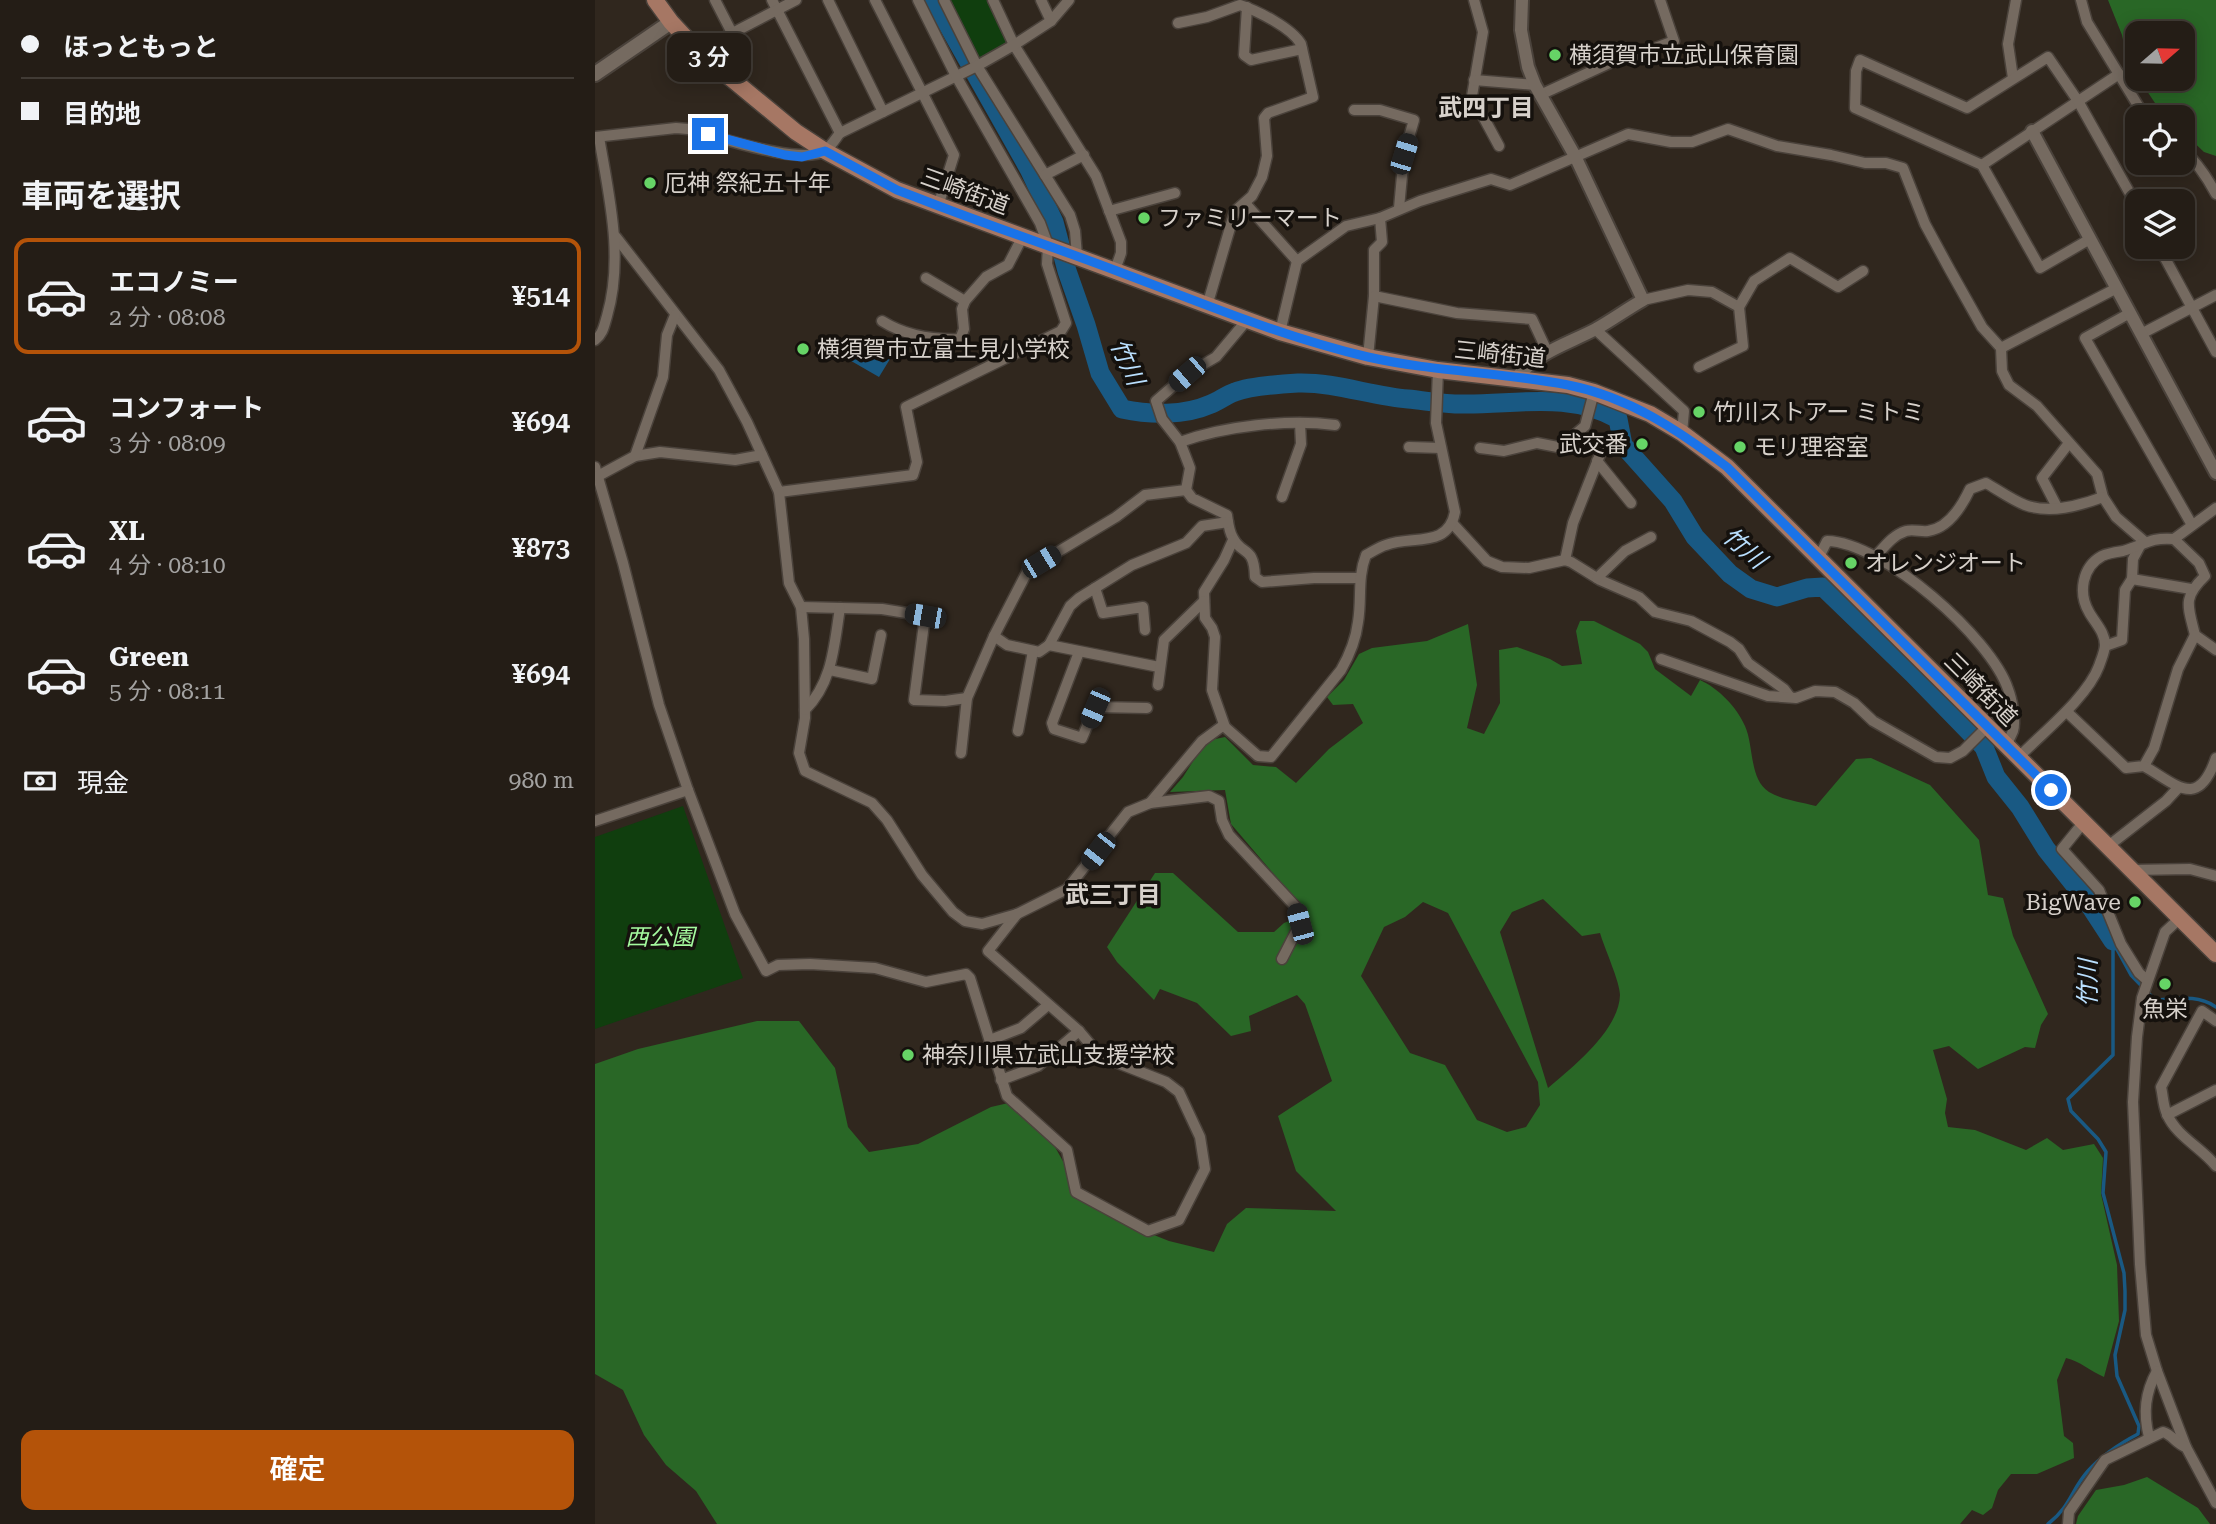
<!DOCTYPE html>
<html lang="ja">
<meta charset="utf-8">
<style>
body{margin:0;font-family:"Roboto Serif","Noto Sans JP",serif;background:#302a23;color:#f1f3f6;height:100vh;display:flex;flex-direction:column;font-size:26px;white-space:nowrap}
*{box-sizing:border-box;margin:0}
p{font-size:23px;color:#a3a2a1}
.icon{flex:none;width:38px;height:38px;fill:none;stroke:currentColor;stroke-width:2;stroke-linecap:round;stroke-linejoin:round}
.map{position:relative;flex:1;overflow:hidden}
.drawer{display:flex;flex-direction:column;background:#241d16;width:595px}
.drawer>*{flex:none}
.hud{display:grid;align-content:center;height:154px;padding:0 21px;background:#241d16}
.needle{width:46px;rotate:70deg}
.tools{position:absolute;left:1530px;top:21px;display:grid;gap:14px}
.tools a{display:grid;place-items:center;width:70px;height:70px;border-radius:14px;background:#241d16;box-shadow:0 4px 18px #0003,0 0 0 2px #413b35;font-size:35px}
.end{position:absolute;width:32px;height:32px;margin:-16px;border:9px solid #1a73e8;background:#fff;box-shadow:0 0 0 4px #fff}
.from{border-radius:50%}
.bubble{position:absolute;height:49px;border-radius:14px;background:#241d16;box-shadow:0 4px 18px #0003,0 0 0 2px #413b35;font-size:23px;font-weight:600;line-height:49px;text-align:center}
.car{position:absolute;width:21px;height:42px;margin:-21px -10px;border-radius:9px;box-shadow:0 0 5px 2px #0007;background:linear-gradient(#222 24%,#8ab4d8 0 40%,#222 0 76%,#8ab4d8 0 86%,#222 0)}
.hud b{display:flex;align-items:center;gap:24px;height:66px;font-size:26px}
.hud b+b{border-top:2px solid #413b35}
.hud i{width:18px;height:18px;background:#f1f3f6}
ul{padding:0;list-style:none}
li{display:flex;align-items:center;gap:21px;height:116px;margin:0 14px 10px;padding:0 7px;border:4px solid transparent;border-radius:14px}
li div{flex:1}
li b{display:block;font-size:26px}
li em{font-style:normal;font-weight:600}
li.active{border-color:#b45309}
li>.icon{width:63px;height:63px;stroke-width:1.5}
h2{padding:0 21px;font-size:32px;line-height:84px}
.pay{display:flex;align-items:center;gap:18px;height:77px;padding:0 21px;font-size:26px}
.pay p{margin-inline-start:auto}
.primary-button{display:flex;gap:14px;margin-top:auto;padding:14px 21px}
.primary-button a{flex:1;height:80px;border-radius:14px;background:#b45309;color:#fff;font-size:28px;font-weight:600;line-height:80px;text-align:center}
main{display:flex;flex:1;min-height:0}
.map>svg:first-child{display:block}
</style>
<main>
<section class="drawer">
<div class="hud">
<b><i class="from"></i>ほっともっと</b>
<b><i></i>目的地</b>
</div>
<h2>車両を選択</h2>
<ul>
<li class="active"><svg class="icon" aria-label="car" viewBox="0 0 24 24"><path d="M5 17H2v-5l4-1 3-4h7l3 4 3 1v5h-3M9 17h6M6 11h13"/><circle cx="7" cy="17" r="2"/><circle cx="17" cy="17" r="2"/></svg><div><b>エコノミー</b><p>2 分 · 08:08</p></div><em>¥514</em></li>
<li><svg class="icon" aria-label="car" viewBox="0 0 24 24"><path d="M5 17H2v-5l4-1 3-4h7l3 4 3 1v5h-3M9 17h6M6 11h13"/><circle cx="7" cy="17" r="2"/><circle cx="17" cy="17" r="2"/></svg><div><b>コンフォート</b><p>3 分 · 08:09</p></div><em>¥694</em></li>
<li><svg class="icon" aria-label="car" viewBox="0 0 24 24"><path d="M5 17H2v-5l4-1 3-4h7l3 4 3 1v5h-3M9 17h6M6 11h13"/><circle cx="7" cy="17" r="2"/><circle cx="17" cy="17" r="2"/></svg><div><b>XL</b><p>4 分 · 08:10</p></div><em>¥873</em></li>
<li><svg class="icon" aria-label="car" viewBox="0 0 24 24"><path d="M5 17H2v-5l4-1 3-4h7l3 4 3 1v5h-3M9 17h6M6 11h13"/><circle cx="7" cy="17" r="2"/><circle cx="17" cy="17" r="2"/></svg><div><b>Green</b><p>5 分 · 08:11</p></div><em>¥694</em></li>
</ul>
<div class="pay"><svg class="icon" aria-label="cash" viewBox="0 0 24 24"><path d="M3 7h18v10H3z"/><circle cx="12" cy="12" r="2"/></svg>現金<p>980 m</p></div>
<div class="primary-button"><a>確定</a></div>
</section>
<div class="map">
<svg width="1621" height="1524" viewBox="0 0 1621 1524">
<rect width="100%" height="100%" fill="#30271e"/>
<g fill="#103e0e">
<path d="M 349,0 L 398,0 L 419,45 L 382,66 Z"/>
<path d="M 88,806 L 148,978 L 0,1029 L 0,837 Z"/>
</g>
<g fill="#296726" fill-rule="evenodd">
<path d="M 1513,0 L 1621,0 L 1621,156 L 1609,152 L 1587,131 L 1587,117 L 1573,117 L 1564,109 L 1544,79 L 1587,79 L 1587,33 L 1542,33 L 1542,75 L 1532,59 L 1527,35 Z"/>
<path d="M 985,621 L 999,621 L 1045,644 L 1053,652 L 1060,669 L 1096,696 L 1105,680 C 1123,688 1142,707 1150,726 C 1159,746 1154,779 1174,792 C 1188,800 1206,802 1221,806 L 1261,759 L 1276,758 L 1335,785 L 1384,840 L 1393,895 L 1408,898 L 1418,936 L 1453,1014 L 1446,1025 L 1440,1048 L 1430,1047 L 1383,1069 L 1354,1046 L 1338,1050 L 1352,1099 L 1350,1113 L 1353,1127 L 1380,1130 L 1431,1150 L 1452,1138 L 1468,1150 L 1499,1144 L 1508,1158 L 1506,1194 L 1522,1265 L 1524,1321 L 1509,1377 C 1495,1371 1485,1361 1471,1358 L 1462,1380 L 1469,1436 L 1478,1443 L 1479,1458 L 1442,1474 L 1416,1474 L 1403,1490 L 1397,1508 L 1388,1515 L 1377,1510 L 1365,1524 L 122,1524 L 101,1491 L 71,1465 L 49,1435 L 28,1390 L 0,1374 L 0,1064 L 43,1049 L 162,1021 L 204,1021 L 240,1068 L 253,1127 L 274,1152 L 323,1144 L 396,1107 L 422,1101 L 450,1129 L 489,1199 L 534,1225 L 574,1241 L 619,1252 L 632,1224 L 651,1208 L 741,1211 L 701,1171 L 683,1116 L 737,1081 L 710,1004 L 702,995 L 654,1016 L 656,1031 L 636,1036 L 602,1003 L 565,989 L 559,1000 L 522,962 L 512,947 L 560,873 L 578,873 L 643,932 L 679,932 L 689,923 L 699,919 L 706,906 L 636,824 L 630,790 L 575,792 L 588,777 L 611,741 L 630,737 L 658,765 L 681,767 L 701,783 L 734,749 L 768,723 L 758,704 L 738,705 L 732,697 L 749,680 L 764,654 L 777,648 L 832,641 L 873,624 L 882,685 L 872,728 L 889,734 L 905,703 L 904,650 L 922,647 L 955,659 L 967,666 L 987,664 L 981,631 ZM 948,899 L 987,936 L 1005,933 C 1009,947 1025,982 1025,995 C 1024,1030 978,1067 953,1088 L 905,932 L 917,912 ZM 828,902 L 853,913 L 943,1082 L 945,1105 L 931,1127 L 912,1132 L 882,1120 L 850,1065 L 815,1053 L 766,976 L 789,927 L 810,917 Z"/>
<path d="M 1552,1477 L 1603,1508 L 1615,1524 L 1481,1524 L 1483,1516 L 1501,1490 L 1529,1485 Z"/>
</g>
<path fill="#195983" d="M 261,340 L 295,359 L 284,377 L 251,358 Z"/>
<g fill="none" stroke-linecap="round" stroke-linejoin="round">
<g stroke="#195983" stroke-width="3.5">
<path d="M 1519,944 L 1536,975 L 1560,1000 C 1582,999 1602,994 1621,1007"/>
<path d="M 1453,1524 C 1476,1506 1476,1490 1493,1471 C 1507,1455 1524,1444 1543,1434 L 1544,1426 L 1522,1376 L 1520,1355 L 1530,1310 L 1530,1291 L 1529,1273 L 1508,1193 L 1511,1152 L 1503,1139 L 1476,1111 L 1473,1099 L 1518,1055 L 1518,941"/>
</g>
<path stroke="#195983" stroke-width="19" d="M 339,0 L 434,169 L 459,222 L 472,271 L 491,325 L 505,373 L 527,409 C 555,415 589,416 616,404 C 624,401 631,395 640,392 C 655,386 686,384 703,383 C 740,382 776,396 813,399 C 833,401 853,405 872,404 C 924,404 976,392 1023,419 L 1028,445 L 1078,501 L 1100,537 L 1135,574 L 1156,589 L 1182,597 L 1212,588 L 1228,587 L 1318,674 L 1389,747 L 1401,777 L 1425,807 L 1451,849 L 1490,898 L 1518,941"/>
<defs>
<g id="minor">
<path d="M 120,0 L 137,33"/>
<path d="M 177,0 L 245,133"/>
<path d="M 233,0 L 288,112"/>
<path d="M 280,0 L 359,155 L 343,206"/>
<path d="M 349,0 L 382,66 L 475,215 L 480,231 L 482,256"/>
<path d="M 398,0 L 419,45 L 501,176 L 526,242 L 526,253 L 520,270"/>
<path d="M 446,0 L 456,21"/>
<path d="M 879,0 L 888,32 L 877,96 L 904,146"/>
<path d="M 1486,0 L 1492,22 L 1550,117"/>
<path d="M 652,7 L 649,55 L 656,60 L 707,49"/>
<path d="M 583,23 L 612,17 L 645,5 C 663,11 697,28 706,44 L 718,97 L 673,113 L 669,118 L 672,156 L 667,177 L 657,196 L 640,211 L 612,306"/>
<path d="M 103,51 L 201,0"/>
<path d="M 1418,78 L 1413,44 L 1421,0"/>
<path d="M 879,80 L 940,85"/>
<path d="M 945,95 L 1021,60 L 1044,54 L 1079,41 L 1065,0"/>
<path d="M 759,110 L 785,110 L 819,120 L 809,154 L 804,208"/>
<path d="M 0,137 L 81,128 L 93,129 C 121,136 208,167 231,150 C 236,146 241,138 245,133 L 382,66 L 419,45 L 456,21 L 474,0"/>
<path d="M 1587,149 C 1602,162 1612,177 1621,194"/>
<path d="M 1387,165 L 1524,74"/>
<path d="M 450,175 L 489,155"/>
<path d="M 650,203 L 702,261"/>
<path d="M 514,211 L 580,193"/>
<path d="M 785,218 L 787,242 L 779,250 L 779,296 L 862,313 L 937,319 L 952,351"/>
<path d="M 21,237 L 124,370 L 152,422 L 184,492 L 318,475 L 322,462 L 311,407 L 466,331 L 471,323 L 452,264 L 453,245 L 445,223 L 361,76 L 323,0"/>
<path d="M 1495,239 L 1445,268 L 1387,165 L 1260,108 L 1261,71 L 1265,60 L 1372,108 L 1453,57 L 1483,101 L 1542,206"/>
<path d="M 1564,247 L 1621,352"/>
<path d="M 331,278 L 370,301"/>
<path d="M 1048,300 L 1093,290 L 1117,292 L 1144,307 L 1148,346 L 1104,367"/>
<path d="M 1144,307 L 1159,281 L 1195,258 L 1243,287 L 1268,271"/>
<path d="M 1535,313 L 1490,338 L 1597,525"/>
<path d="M 287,321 C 311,336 337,340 365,339 L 369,329 L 367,309 L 370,301 L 391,277 L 413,265 L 428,236"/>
<path d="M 1000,329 L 1089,411 L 1087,433"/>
<path d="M 685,332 L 702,261 L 751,226 L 785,218 L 825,201 L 896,179 L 915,185 L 1033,134 L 1076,142 L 1097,142 L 1133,129 L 1182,146 L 1236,155 L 1270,163 L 1291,163 L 1308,168 L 1330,224 L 1355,270 L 1387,327 L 1406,348 L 1407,371 L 1414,385 L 1442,406 L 1502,474 L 1508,497 L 1521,517 L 1550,542"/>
<path d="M 1546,334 L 1621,295"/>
<path d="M 0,340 C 8,334 9,326 12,316 C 29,257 14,197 4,137"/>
<path d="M 1406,348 L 1522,288"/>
<path d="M 773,357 L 779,296"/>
<path d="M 585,442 C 630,426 692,419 740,425"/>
<path d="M 814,447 L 846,448"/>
<path d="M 885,448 L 909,451 L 942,443 L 973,449 L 977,437 L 990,426 L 999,392"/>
<path d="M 40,456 L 65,452 L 140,460 L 167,455"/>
<path d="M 1002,461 L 1036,503"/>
<path d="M 0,467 L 28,563 L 64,705 L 93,790 L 140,914 L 171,971 L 183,965 L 215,964 L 280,968 L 331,982 L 371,974 L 375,978 L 412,1096 L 472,1150 L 481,1192 L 553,1231 L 584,1220 L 610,1169 L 605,1137 L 584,1092 L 571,1082 L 505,1056 L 484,1031 L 393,951 L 422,914"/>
<path d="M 3,476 L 40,456 L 68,377 L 72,335 L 80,315"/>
<path d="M 591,490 L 597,498 L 632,515 C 633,522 634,532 638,538 C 647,556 659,545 660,577 L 667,582 L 719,578 L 765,578"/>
<path d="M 184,492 L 194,583 L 206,607 L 209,639 L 210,718 L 204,753 L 210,771 L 277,803 L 292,820 L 327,875 L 358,912 L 370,921 L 387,924 L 422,914 L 472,889 L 533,812 L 555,803 L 607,741 L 626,727 L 630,727"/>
<path d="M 687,497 L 706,444 L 705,423"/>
<path d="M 1462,507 L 1447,478 L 1474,443"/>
<path d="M 858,524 L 892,561 L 907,567 L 934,568 L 970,560 L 976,562 L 1005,580 L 1044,597 L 1060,612 L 1096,621 L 1135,642 L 1144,649 L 1153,663 L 1189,689 L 1195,697"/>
<path d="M 1579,539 L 1604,563 L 1610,576 C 1587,598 1593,606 1600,635 L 1621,650"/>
<path d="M 638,540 L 629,560 L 609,592 L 610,618 L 617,628 L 620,637 L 617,690 L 630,727 L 663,756 L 676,757 L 746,670 C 754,656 761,639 763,622 C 767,599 762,578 771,555 C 777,552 784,547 791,545 C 817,535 853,549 860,512 L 841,423 L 843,370"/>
<path d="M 1546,544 L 1538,559 L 1537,579 L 1596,589"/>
<path d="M 1281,556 C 1290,546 1298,535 1311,531 C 1318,529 1326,532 1333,531 C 1354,528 1367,506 1375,489 L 1391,483 C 1403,490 1417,500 1430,505 C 1455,514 1484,506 1508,497"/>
<path d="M 1224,557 L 1232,541 C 1288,542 1396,638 1413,689 C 1417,699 1421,722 1418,731 C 1416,736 1413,741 1411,746"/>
<path d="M 970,560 L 978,523 L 1006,452"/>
<path d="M 1002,578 L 1030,551 L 1056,537"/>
<path d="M 500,588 L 508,613 L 548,607 L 550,630"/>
<path d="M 206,607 L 287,609 L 330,616 L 319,700 L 350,701 L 372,698"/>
<path d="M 399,636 L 412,645 L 444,652 L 454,645 L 475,606 L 484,598 L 537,565 L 591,543 L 607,526 L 633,522"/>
<path d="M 454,645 L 564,667"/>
<path d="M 1510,646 L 1527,640 L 1530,590 L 1537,579"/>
<path d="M 484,652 L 457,723 L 459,729 L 487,738 L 500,707 L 552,708"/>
<path d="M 1066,659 L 1173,696 L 1201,698 L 1220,691 L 1240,692 L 1259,703 L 1278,721 L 1341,757 L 1355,758 L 1368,751 L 1392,727"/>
<path d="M 235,670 L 277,679 L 286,635"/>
<path d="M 563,685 L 569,640 L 609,601"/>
<path d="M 210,710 C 238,682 239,645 245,608"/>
<path d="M 1472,712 L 1531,768 L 1549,766 L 1559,748 L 1583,669 L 1600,635"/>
<path d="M 423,731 L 438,651"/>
<path d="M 366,753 L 372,698 L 399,636 L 432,572 L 446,562 L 521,517 L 550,495 L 591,490 L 595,468 L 592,460 L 585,442 L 567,419 L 561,401 L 592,374 L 621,357 L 652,320"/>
<path d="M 1423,758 C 1447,733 1492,698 1504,666 C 1506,660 1510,651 1510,645 C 1510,632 1500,623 1494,612 C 1483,593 1487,567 1507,556 C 1513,553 1521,552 1528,551 C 1550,545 1554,537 1579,539 L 1621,508"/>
<path d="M 1549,766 C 1582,785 1603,810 1621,758"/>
<path d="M 555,803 L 614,796 L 624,801 L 627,820 L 634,835 L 700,906 L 705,924 L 687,959"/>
<path d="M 0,821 L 93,790"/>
<path d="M 1488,823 L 1467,849 L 1504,890 L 1526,944 L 1544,973 L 1552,980"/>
<path d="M 1512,847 L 1571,801 L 1583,788"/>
<path d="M 1537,870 L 1595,869 L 1621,876"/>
<path d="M 1584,919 L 1570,932 L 1547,998 L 1542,1037 L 1538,1102 L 1545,1264 L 1551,1335 L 1562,1371 L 1591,1447 L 1621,1503"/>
<path d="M 1621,1021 L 1607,1011 L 1566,1087 C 1568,1095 1568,1106 1572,1114 C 1581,1136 1607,1148 1621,1166"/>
<path d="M 395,1040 L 426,1028 L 453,1005"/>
<path d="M 406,1080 L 443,1066 L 484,1031"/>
<path d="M 1572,1115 L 1621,1090"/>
<path d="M 1554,1437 C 1548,1413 1550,1393 1562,1371"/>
<path d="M 1473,1524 L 1474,1512 L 1510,1460 L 1568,1432 C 1578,1435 1581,1444 1591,1447"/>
</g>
<g id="tertiary">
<path d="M 1437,131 L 1621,473"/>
<path d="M 921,378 C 945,351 970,345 1001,329 C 1017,320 1032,309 1048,300 L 980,156 L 940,85 L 933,67 L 926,30 L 927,0"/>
</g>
<path id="secondary" d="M 0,74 L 76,22"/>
<path id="primary" d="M 60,0 L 76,22 L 103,51 L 201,132 L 230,151 L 302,190 L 685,332 L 773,357 L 843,370 L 973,385 L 999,392 L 1055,414 L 1087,433 L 1132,467 L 1621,954"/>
</defs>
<use href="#minor" stroke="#4a423b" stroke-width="13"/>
<use href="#tertiary" stroke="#4a423b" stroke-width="16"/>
<use href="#secondary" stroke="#4a423b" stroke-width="18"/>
<use href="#primary" stroke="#4a423b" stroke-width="19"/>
<use href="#minor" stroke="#756a60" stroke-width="10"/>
<use href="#tertiary" stroke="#756a60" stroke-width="12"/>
<use href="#secondary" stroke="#756a60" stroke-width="14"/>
<use href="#primary" stroke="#a67764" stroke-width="16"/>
</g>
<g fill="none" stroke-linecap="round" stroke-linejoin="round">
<path stroke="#1a73e8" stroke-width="9" d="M 113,134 L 190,155 L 207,157 L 230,151 L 302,190 L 323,198 C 389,224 456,246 522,271 C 605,302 687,337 773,357 C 839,372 907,372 973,385 C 1034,397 1083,430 1132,467 L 1456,790"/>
</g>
<g fill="#66d466" stroke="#15110d" stroke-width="2.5">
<circle cx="960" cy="55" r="7"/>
<circle cx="55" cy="183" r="7"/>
<circle cx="549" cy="218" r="7"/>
<circle cx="208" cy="349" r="7"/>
<circle cx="1104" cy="412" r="7"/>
<circle cx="1047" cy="444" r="7"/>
<circle cx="1145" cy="447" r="7"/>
<circle cx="1256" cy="563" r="7"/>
<circle cx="1540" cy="902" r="7"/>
<circle cx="1570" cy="984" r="7"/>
<circle cx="313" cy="1055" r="7"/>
</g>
<g text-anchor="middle" stroke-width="7" stroke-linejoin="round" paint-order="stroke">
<g font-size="23" fill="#d7d1cb" stroke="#15110d" text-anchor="start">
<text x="974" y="63">横須賀市立武山保育園</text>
<text x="69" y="191">厄神 祭紀五十年</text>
<text x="563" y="226">ファミリーマート</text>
<text x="222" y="357">横須賀市立富士見小学校</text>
<text x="1118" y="420">竹川ストアー ミトミ</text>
<text x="1033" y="452" text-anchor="end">武交番</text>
<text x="1159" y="455">モリ理容室</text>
<text x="1270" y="571">オレンジオート</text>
<text x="1526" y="910" text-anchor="end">BigWave</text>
<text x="1570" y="1017" text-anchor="middle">魚栄</text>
<text x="327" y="1063">神奈川県立武山支援学校</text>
</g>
<g font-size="23" fill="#d7d1cb" stroke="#15110d">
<text transform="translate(370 191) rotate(20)" y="8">三崎街道</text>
<text transform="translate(905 354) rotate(6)" y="8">三崎街道</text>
<text transform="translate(1386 689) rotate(45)" y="8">三崎街道</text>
</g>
<g font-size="23" font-style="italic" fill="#a4f99e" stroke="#15110d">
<text x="65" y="945">西公園</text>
</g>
<g font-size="24" font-weight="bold" fill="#d7d1cb" stroke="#15110d">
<text x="891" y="116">武四丁目</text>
<text x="518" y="903">武三丁目</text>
</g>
<g font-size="24" font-style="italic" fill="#b9dffe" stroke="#15110d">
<text transform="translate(532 362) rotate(66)" y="8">竹川</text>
<text transform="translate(1149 548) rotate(41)" y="8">竹川</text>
<text transform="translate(1493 983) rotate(-90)" y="8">竹川</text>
</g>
</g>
</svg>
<div class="tools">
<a><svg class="needle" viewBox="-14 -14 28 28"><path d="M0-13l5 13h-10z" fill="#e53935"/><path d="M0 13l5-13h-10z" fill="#a3a2a1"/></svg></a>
<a><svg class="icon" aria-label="locate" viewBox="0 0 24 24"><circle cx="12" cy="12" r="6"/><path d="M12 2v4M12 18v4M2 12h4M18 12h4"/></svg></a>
<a><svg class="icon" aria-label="layers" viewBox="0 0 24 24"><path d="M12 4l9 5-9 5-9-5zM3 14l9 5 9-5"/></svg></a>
</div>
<i class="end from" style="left:1456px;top:790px"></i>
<i class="end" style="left:113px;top:134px"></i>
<div class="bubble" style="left:72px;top:33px;width:84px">3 分</div>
<i class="car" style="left:809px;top:154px;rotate:17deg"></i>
<i class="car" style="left:592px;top:374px;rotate:229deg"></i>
<i class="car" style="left:446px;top:562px;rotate:59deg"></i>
<i class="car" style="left:330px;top:616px;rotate:280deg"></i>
<i class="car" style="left:500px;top:708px;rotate:203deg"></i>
<i class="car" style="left:503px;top:851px;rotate:218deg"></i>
<i class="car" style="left:705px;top:924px;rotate:345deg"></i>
</div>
</main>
